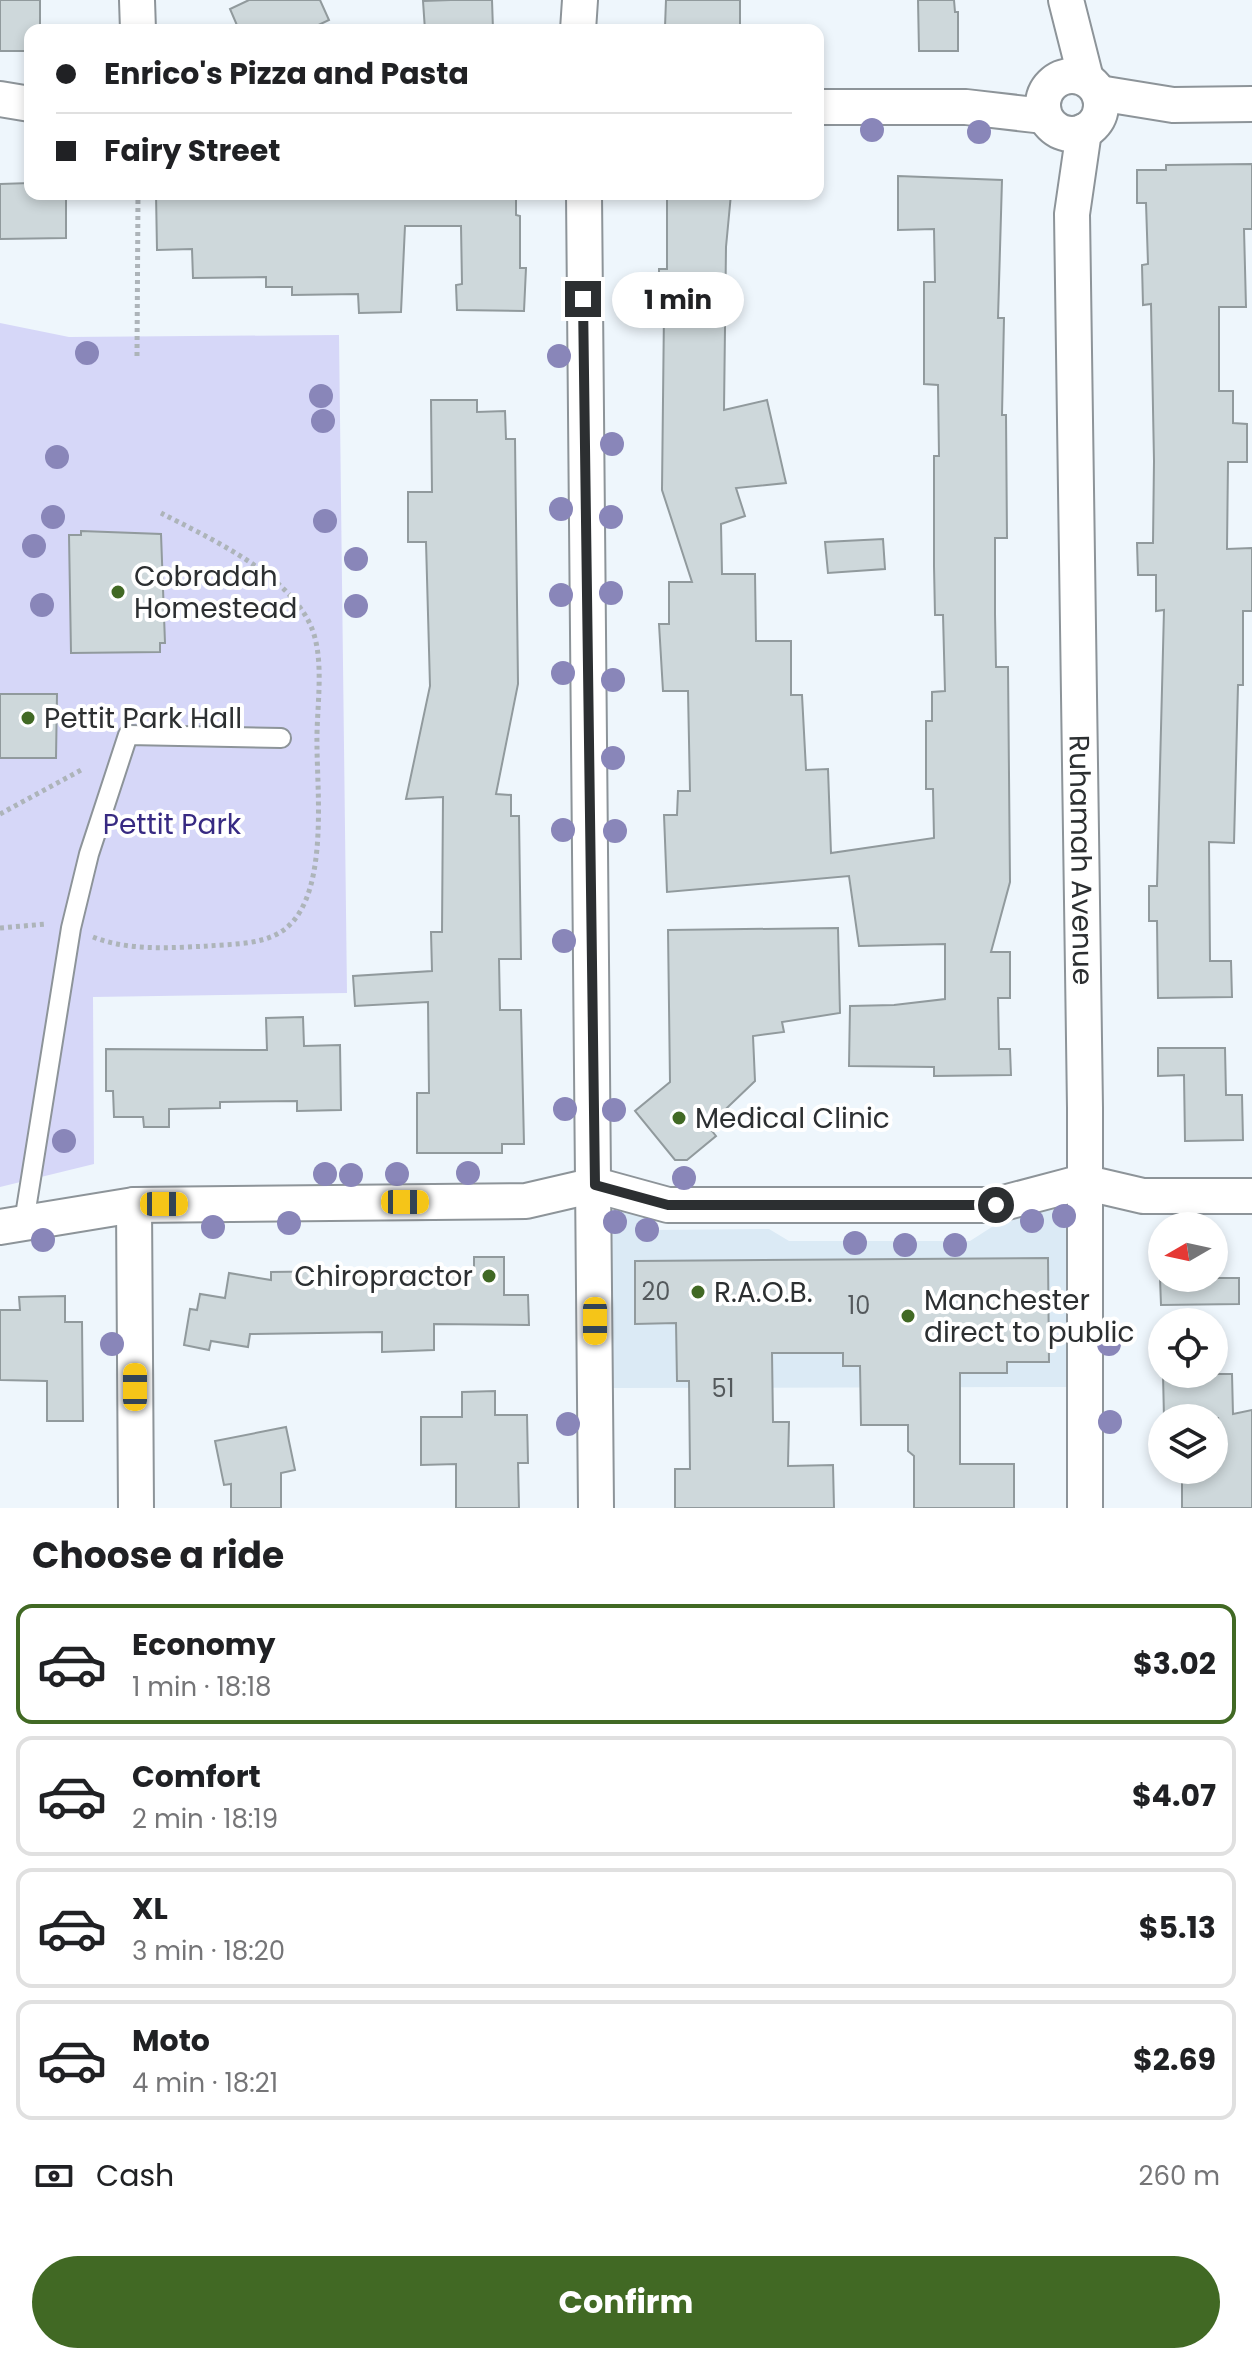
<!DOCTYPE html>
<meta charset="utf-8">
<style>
body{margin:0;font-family:Poppins,sans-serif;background:#f6f6f6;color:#202124;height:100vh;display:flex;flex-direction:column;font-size:30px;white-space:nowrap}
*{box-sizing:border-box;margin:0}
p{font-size:26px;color:#757577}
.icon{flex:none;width:44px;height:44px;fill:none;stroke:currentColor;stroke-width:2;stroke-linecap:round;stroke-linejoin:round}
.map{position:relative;height:1508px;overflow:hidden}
.side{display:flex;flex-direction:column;background:#fff;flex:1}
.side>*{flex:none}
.guide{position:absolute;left:24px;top:24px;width:800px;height:176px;border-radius:16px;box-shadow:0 4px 12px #0003;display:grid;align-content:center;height:176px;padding:0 32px;background:#fff}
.needle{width:52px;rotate:261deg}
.controls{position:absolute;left:1148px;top:1212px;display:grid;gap:16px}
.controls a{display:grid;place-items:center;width:80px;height:80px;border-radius:50%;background:#fff;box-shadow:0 4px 12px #0003;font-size:40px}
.end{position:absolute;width:36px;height:36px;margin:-18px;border:10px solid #2c2f31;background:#fff;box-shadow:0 0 0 4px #fff}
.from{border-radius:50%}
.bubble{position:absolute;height:56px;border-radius:28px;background:#fff;box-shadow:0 4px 12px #0003;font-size:26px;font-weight:700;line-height:56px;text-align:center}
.car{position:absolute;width:24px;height:48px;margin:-24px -12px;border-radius:10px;box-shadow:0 0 6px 2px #0007;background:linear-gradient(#f5c518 24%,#345 0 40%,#f5c518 0 76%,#345 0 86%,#f5c518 0)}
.guide b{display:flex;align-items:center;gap:28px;height:76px;font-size:30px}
.guide b+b{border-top:2px solid #e0e0e0}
.guide i{width:20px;height:20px;background:#202124}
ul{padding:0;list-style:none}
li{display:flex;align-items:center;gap:24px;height:120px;margin:0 16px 12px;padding:0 16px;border:4px solid #e0e0e0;border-radius:16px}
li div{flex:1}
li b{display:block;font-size:30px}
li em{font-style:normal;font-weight:700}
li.selected{border-color:#416924}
li>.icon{width:72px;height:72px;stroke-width:1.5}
h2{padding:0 32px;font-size:36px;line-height:96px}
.pay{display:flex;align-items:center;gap:20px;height:88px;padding:0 32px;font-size:30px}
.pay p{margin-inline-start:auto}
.action{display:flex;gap:16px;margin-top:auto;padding:16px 32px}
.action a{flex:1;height:92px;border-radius:48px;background:#416924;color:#fff;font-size:32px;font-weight:700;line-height:92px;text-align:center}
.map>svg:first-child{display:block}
</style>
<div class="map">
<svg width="1252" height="1508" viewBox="0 0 1252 1508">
<rect width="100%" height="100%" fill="#eef6fc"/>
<path fill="#dbeaf5" d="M 1057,1206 L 1069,1212 L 1074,1244 L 1066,1248 L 1067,1387 L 610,1388 L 609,1211 L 639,1212 L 653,1230 L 769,1229 L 789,1241 L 970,1241 L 1009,1216 Z"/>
<path fill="#d6d7f8" d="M 0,323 L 69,337 L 339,335 L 347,993 L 93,997 L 94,1164 L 0,1187 Z"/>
<g fill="#ced8db" stroke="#919a9d" stroke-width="2">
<path d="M 0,0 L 40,0 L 40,30 L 30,30 L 30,51 L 0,51 Z"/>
<path d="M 249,0 L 320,0 L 329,20 L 308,30 L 239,30 L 230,9 Z"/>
<path d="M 451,0 L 492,0 L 493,30 L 425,30 L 423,1 Z"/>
<path d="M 666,0 L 740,0 L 740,30 L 665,27 Z"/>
<path d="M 918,0 L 954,0 L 955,12 L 958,12 L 958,51 L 919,51 Z"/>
<path d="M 1252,164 L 1252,229 L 1244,229 L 1246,307 L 1219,307 L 1219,391 L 1233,391 L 1233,423 L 1247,424 L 1247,462 L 1228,462 L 1227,549 L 1252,548 L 1252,611 L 1243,611 L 1243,685 L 1238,685 L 1234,843 L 1209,842 L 1210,961 L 1231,961 L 1232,997 L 1158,998 L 1157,921 L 1149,921 L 1149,886 L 1157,886 L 1164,610 L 1156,611 L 1156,575 L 1138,575 L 1137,543 L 1153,543 L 1154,461 L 1151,304 L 1143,305 L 1142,265 L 1148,264 L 1146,203 L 1137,203 L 1137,170 L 1166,170 L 1166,165 Z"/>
<path d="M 898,176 L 1002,180 L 998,318 L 1004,318 L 1002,415 L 1006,415 L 1007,538 L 995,538 L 995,614 L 996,667 L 1008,667 L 1010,882 L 991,952 L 1010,952 L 1010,998 L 998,998 L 999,1049 L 1010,1049 L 1011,1075 L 934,1076 L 934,1067 L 849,1066 L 850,1006 L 894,1005 L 945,999 L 945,944 L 859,946 L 849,876 L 667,892 L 664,815 L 677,815 L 678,791 L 690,791 L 688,691 L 663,691 L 659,624 L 669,624 L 669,582 L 692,582 L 662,490 L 664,311 L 659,311 L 659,269 L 667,269 L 667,194 L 731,194 L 726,247 L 724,410 L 767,400 L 786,483 L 736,488 L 745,516 L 721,524 L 722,574 L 755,574 L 756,641 L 791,641 L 791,695 L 802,695 L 806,770 L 828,769 L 831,853 L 934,838 L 933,789 L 926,789 L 926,721 L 932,721 L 932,692 L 945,691 L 943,615 L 935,615 L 934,566 L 934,456 L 939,456 L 938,385 L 924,384 L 924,282 L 935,282 L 934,229 L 898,230 Z"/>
<path d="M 30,183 L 30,194 L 66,194 L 66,238 L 0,239 L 0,184 Z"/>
<path d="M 156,194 L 516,194 L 516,215 L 520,216 L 520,268 L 526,268 L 524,311 L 457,310 L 456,285 L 462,284 L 461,226 L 405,226 L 401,312 L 359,313 L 358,294 L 292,295 L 292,287 L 266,287 L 266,277 L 193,278 L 192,249 L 157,250 Z"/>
<path d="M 431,400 L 477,400 L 477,412 L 505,411 L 506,439 L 515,439 L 518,684 L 496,794 L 511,795 L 511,816 L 519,816 L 521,959 L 499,959 L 500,1010 L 521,1010 L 524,1144 L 502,1144 L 502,1153 L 417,1153 L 417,1093 L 429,1093 L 428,1002 L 355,1006 L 353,976 L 432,971 L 431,932 L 442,932 L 443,797 L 406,799 L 430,686 L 426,542 L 408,542 L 408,492 L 432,492 Z"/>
<path d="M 81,531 L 161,534 L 165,643 L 160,643 L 160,652 L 71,653 L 69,535 L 81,535 Z"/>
<path d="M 883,539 L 885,569 L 828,573 L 825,542 Z"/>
<path d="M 0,694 L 57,694 L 56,758 L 0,758 Z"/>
<path d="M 838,928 L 840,1013 L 782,1022 L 784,1032 L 753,1036 L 755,1081 L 708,1126 L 716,1136 L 687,1160 L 675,1160 L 635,1111 L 670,1082 L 668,930 Z"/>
<path d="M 303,1017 L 304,1046 L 340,1045 L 341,1110 L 297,1111 L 297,1101 L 220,1102 L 220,1108 L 169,1109 L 169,1127 L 144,1127 L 143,1117 L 114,1117 L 113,1091 L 106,1091 L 106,1049 L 267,1050 L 266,1018 Z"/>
<path d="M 1158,1048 L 1225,1048 L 1226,1095 L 1242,1095 L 1243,1140 L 1185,1141 L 1184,1075 L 1158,1076 Z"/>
<path d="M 474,1257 L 504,1257 L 504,1295 L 528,1295 L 529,1325 L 434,1324 L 434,1350 L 382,1352 L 382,1332 L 250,1334 L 248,1347 L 211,1341 L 209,1350 L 184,1345 L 190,1309 L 197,1310 L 200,1294 L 225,1298 L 229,1273 L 271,1280 L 271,1272 L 341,1271 L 342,1277 L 410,1276 L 409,1271 L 474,1270 Z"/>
<path d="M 1048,1258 L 1049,1362 L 1007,1362 L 1007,1373 L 960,1373 L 960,1464 L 1014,1464 L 1014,1508 L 914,1508 L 914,1456 L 908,1451 L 908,1425 L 861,1425 L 860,1366 L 843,1366 L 843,1353 L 772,1353 L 773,1422 L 789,1422 L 788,1466 L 833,1465 L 834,1508 L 675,1508 L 675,1469 L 690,1469 L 689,1381 L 677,1381 L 676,1323 L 635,1324 L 635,1261 Z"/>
<path d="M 1160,1278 L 1239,1278 L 1239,1304 L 1161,1305 Z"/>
<path d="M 65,1296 L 65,1322 L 82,1322 L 83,1421 L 47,1421 L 47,1381 L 0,1380 L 0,1310 L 20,1310 L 19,1297 Z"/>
<path d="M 1163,1374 L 1232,1374 L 1233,1414 L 1252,1410 L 1252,1508 L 1182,1508 L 1182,1470 L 1214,1470 L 1214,1419 L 1219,1418 L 1164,1418 Z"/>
<path d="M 495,1391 L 495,1415 L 527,1415 L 528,1463 L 518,1463 L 519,1508 L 456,1508 L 456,1464 L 421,1465 L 421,1417 L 462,1417 L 462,1392 Z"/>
<path d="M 286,1427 L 295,1470 L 281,1473 L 281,1508 L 231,1508 L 231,1484 L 224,1485 L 215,1441 Z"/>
</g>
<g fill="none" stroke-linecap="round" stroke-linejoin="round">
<defs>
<path id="service" d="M 24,1222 L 71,928 L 89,854 L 128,735 L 281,738"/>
<g id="minor">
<path d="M 137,0 L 138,30"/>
<path d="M 1066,0 L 1086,79"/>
<path d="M 578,30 L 580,0"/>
<circle cx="1072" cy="105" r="29"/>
<path d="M 1099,93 L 1173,105 L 1252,104"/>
<path d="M 0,99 L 30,104"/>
<path d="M 818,107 L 966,107 L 1044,116"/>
<path id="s1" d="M 1084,131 L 1072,214 L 1085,1108 L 1085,1508"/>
<path d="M 584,194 L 596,1508"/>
<path d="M 134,1205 L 136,1508"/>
<path d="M 0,1227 L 134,1205 L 526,1201 L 595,1185 L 668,1205 L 996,1205 L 1083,1182 L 1143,1196 L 1252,1196"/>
</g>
</defs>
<use href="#service" stroke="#8d9499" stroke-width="22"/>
<use href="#minor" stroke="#8d9499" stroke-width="38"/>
<g stroke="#adb4b9" stroke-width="5" stroke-dasharray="4 4" stroke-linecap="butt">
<path d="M 137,356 L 138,194"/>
<path d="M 0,814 L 83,769"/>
<path d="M 0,928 L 46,924"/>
<path d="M 93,937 C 128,951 171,948 207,946 C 230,944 258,945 279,933 C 330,904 317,795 317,745 C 316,708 326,658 310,624 C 285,572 209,538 161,513"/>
</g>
<use href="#service" stroke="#fff" stroke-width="18"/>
<use href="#minor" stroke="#fff" stroke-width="34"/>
</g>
<g fill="#8986b9">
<circle cx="872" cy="130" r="12"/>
<circle cx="979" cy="132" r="12"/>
<circle cx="87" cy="353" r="12"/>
<circle cx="559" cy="356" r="12"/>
<circle cx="321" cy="396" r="12"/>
<circle cx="323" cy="421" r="12"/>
<circle cx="612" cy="444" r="12"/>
<circle cx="57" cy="457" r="12"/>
<circle cx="561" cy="509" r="12"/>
<circle cx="53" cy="517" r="12"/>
<circle cx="611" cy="517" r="12"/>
<circle cx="325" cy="521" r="12"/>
<circle cx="34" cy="546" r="12"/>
<circle cx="356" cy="559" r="12"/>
<circle cx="611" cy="593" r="12"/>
<circle cx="561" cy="595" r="12"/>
<circle cx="42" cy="605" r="12"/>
<circle cx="356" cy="606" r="12"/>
<circle cx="563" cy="673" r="12"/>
<circle cx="613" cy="680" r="12"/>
<circle cx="613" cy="758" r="12"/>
<circle cx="563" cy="830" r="12"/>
<circle cx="615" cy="831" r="12"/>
<circle cx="564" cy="941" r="12"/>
<circle cx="565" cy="1109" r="12"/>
<circle cx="614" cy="1110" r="12"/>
<circle cx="64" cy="1141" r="12"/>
<circle cx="468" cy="1173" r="12"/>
<circle cx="325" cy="1174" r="12"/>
<circle cx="397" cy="1174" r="12"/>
<circle cx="351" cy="1175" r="12"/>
<circle cx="684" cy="1178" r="12"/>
<circle cx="1064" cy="1216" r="12"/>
<circle cx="1032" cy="1221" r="12"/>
<circle cx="615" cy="1222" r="12"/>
<circle cx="289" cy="1223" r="12"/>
<circle cx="213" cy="1227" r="12"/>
<circle cx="647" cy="1230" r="12"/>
<circle cx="43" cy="1240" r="12"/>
<circle cx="855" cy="1243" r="12"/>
<circle cx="905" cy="1245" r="12"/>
<circle cx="955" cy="1245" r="12"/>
<circle cx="112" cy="1344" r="12"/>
<circle cx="1109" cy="1344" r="12"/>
<circle cx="1110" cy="1422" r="12"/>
<circle cx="568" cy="1424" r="12"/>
</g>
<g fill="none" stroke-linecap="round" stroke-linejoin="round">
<path stroke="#2c2f31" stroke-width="10" d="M 583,299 L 595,1185 L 668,1205 L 996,1205"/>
</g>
<g fill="#416924" stroke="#fff" stroke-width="3">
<circle cx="118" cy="592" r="8"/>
<circle cx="28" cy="718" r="8"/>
<circle cx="679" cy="1118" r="8"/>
<circle cx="489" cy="1276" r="8"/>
<circle cx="698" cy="1292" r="8"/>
<circle cx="908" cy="1316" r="8"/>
</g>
<g text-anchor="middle" stroke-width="8" stroke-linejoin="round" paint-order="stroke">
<g font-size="24" fill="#54595c">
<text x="656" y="1300">20</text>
<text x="859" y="1314">10</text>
<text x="723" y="1397">51</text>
</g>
<g font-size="28" fill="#2c2f31" stroke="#fff" text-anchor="start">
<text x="134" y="586">Cobradah<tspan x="134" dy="32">Homestead</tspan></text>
<text x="44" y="728">Pettit Park Hall</text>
<text x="695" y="1128">Medical Clinic</text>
<text x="473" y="1286" text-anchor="end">Chiropractor</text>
<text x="714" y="1302">R.A.O.B.</text>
<text x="924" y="1310">Manchester<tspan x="924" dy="32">direct to public</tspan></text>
</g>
<g font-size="28" fill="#372a82" stroke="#fff">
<text x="172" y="834">Pettit Park</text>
</g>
<g font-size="28" fill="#2c2f31" stroke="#fff">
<text dy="10" stroke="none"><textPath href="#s1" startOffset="730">Ruhamah Avenue</textPath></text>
</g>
</g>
</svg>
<div class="controls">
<a><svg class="needle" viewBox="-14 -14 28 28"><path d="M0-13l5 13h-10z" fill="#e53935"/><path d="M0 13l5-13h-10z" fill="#757577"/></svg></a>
<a><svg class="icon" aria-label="locate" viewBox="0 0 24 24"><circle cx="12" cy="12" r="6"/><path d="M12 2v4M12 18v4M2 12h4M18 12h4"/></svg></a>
<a><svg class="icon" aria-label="layers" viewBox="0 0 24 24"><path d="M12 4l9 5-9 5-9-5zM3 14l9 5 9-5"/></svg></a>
</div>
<i class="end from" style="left:996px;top:1205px"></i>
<i class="end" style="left:583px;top:299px"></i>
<div class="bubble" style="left:612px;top:272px;width:132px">1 min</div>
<i class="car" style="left:405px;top:1202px;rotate:90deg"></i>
<i class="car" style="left:164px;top:1204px;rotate:90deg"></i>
<i class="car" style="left:595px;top:1321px;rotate:180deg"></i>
<i class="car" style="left:135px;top:1387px;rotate:0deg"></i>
<div class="guide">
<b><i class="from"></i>Enrico's Pizza and Pasta</b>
<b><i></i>Fairy Street</b>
</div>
</div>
<section class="side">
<h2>Choose a ride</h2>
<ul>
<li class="selected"><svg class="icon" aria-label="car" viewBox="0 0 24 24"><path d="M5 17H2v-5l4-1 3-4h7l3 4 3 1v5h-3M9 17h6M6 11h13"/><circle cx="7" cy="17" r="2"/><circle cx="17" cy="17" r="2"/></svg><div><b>Economy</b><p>1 min · 18:18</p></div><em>$3.02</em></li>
<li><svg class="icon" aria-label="car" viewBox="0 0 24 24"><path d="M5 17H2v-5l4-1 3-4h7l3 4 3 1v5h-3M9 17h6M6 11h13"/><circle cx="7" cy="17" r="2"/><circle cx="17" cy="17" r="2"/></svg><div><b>Comfort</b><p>2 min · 18:19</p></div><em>$4.07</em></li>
<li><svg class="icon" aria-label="car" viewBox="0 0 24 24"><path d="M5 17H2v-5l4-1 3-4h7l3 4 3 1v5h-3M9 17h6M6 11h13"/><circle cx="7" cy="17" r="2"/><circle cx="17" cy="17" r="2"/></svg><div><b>XL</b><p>3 min · 18:20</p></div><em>$5.13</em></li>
<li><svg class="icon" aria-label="car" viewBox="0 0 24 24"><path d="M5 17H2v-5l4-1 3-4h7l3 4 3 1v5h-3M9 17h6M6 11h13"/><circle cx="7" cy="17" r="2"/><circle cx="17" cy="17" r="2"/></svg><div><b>Moto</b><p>4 min · 18:21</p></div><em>$2.69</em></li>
</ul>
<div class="pay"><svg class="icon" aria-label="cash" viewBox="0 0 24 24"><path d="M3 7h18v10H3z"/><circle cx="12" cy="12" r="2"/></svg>Cash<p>260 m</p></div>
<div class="action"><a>Confirm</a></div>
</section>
